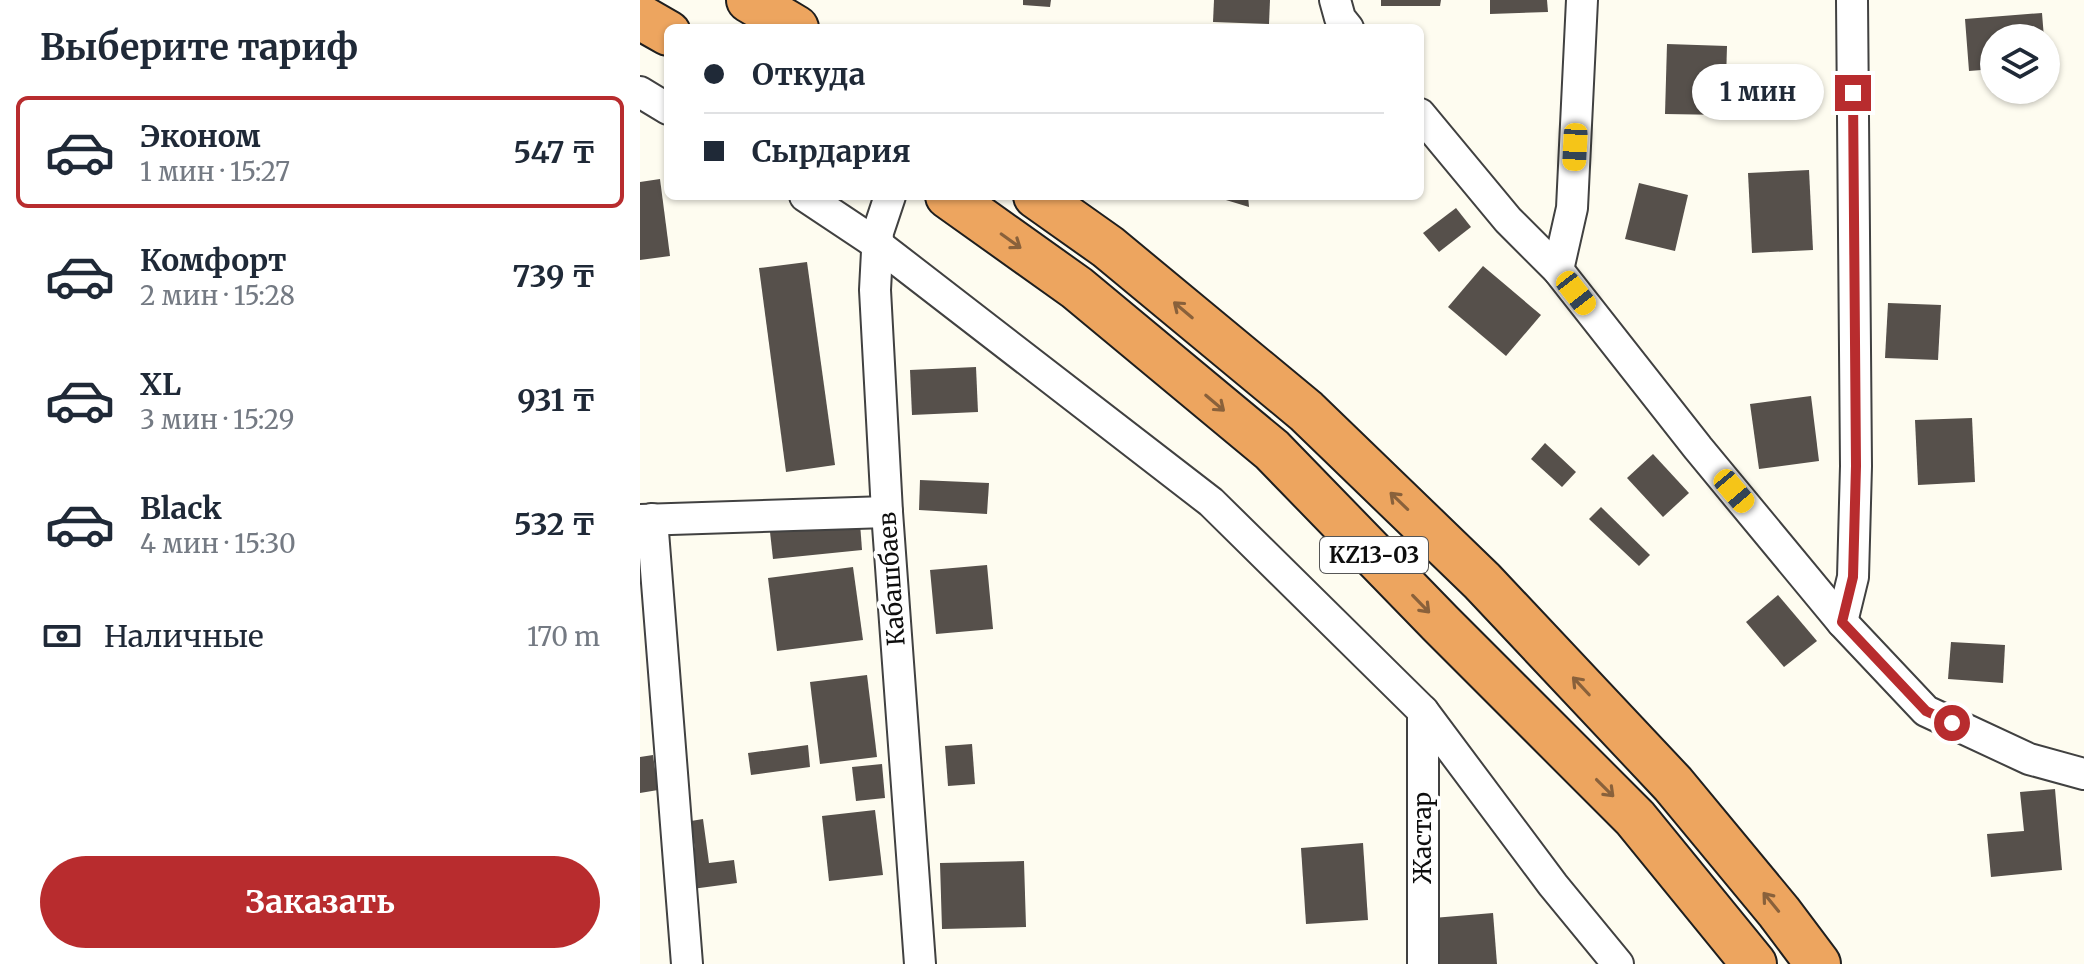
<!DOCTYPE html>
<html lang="ru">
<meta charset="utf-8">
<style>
body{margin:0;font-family:Merriweather,serif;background:#f2f2f3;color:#1f2937;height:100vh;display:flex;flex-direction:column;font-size:30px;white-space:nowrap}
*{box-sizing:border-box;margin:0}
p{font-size:26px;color:#747a83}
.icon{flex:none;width:44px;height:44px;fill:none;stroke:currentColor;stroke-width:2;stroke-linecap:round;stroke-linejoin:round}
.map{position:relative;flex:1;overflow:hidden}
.sheet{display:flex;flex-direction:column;background:#fff;width:640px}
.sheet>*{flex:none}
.hud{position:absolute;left:24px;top:24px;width:760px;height:176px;border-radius:12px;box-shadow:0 2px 6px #0004;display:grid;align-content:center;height:176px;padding:0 40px;background:#fff}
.buttons{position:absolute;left:1340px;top:24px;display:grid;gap:16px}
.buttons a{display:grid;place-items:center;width:80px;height:80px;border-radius:50%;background:#fff;box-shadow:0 2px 6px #0004;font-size:40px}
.end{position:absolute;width:36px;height:36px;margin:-18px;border:10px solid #b82c2e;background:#fff;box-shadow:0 0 0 4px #fff}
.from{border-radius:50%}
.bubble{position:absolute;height:56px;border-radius:28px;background:#fff;box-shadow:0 2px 6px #0004;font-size:26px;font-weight:700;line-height:56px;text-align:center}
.car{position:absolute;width:24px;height:48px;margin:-24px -12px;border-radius:10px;box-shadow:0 0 6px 2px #0007;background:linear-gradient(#f5c518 24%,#345 0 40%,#f5c518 0 76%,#345 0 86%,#f5c518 0)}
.hud b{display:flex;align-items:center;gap:28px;height:76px;font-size:30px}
.hud b+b{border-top:2px solid #e0e1e3}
.hud i{width:20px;height:20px;background:#1f2937}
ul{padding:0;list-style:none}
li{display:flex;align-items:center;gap:24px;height:112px;margin:0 16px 12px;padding:0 24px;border:4px solid transparent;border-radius:12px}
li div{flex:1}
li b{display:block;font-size:30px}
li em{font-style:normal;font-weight:700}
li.selected{border-color:#b82c2e}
li>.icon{width:72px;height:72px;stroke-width:1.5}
h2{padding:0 40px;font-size:36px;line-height:96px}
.pay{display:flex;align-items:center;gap:20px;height:88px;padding:0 40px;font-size:30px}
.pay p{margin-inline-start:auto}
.action{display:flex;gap:16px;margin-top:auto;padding:16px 40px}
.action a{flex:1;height:92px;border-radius:48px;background:#b82c2e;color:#fff;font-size:32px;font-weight:700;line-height:92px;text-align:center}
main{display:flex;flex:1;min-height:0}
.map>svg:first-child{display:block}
</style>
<main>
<section class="sheet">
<h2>Выберите тариф</h2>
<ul>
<li class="selected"><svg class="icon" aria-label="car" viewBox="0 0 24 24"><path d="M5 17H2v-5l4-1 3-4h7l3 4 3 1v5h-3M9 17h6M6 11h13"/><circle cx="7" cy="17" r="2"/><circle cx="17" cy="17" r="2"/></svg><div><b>Эконом</b><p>1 мин · 15:27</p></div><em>547 ₸</em></li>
<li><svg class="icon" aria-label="car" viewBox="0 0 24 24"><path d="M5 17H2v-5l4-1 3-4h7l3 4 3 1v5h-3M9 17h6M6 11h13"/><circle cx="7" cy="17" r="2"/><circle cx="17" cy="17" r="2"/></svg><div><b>Комфорт</b><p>2 мин · 15:28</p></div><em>739 ₸</em></li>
<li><svg class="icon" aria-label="car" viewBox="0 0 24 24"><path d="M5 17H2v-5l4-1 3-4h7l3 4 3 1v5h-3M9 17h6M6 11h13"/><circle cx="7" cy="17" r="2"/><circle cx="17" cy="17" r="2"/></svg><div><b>XL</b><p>3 мин · 15:29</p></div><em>931 ₸</em></li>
<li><svg class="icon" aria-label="car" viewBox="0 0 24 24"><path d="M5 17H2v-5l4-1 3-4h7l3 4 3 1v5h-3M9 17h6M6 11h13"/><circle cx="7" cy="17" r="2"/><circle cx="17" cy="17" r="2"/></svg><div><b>Black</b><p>4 мин · 15:30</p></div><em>532 ₸</em></li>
</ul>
<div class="pay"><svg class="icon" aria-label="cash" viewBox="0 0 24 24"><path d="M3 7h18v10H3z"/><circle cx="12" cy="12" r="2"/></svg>Наличные<p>170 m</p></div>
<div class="action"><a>Заказать</a></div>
</section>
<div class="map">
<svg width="1444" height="964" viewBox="0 0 1444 964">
<rect width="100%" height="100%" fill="#fefcf0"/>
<g fill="#56504b">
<path d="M 383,0 L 411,0 L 410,7 L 383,5 Z"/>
<path d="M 574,0 L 630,0 L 629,24 L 573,22 Z"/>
<path d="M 741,0 L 801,0 L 800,6 L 741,6 Z"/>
<path d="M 850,0 L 907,0 L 908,12 L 850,14 Z"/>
<path d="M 1402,13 L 1404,38 L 1354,38 L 1354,69 L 1329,71 L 1325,19 Z"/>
<path d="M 1027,44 L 1087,46 L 1085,115 L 1025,114 Z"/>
<path d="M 1169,170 L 1173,250 L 1112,253 L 1108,173 Z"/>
<path d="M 20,179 L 30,256 L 0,260 L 0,182 Z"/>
<path d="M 999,183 L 1048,195 L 1035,251 L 985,239 Z"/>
<path d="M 577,196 L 608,196 L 609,207 L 576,197 Z"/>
<path d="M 816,208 L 831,227 L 799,252 L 783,233 Z"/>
<path d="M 167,262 L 195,465 L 146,472 L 119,268 Z"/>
<path d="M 843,266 L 901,315 L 866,356 L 808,307 Z"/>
<path d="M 1248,303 L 1301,305 L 1298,360 L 1245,358 Z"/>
<path d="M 336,367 L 338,412 L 272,415 L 270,370 Z"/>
<path d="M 1171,396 L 1179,461 L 1119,469 L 1110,404 Z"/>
<path d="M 1332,418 L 1335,482 L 1278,485 L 1275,420 Z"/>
<path d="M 905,443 L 936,472 L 922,487 L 891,459 Z"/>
<path d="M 1013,454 L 1049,493 L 1023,517 L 987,478 Z"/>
<path d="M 280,480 L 349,483 L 347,514 L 279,510 Z"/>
<path d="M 961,507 L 1010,555 L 999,566 L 949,519 Z"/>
<path d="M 220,523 L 222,550 L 133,559 L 130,532 Z"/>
<path d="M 347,565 L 353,629 L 296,634 L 290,570 Z"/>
<path d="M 213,567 L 223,640 L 137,651 L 128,578 Z"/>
<path d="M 1138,595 L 1177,641 L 1144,667 L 1106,622 Z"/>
<path d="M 1311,642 L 1365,645 L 1363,683 L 1308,679 Z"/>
<path d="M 227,675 L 237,757 L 180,764 L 170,682 Z"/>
<path d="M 332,744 L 335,784 L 308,786 L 305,746 Z"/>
<path d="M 168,745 L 170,767 L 111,775 L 108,753 Z"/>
<path d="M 13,755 L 18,790 L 0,793 L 0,757 Z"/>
<path d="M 242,764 L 245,798 L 216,801 L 212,767 Z"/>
<path d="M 1415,789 L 1422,870 L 1351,877 L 1347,834 L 1384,831 L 1380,792 Z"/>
<path d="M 235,810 L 243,875 L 189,881 L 182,816 Z"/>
<path d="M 63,819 L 69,863 L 94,860 L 97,883 L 52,889 L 47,855 L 55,850 L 51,821 Z"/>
<path d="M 723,843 L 728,920 L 666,924 L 661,848 Z"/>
<path d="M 384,861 L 386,927 L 302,929 L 300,863 Z"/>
<path d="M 853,913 L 857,964 L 797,964 L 793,918 Z"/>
</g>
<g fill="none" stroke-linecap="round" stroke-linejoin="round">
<defs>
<g id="minor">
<path d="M 695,0 L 700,18 L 708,28"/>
<path d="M 0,92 L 28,109"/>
<path d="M 780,114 L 868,220 L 918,270 L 1058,448 L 1202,622 L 1286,711 L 1389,759 L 1444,774"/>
<path d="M 165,196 L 237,244 L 571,502 L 783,711 L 913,885 L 978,964"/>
<path d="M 250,196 L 238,232 L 235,290 L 247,512 L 280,964"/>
<path d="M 918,270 L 932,208 L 942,0"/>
<path d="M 12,519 L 47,964"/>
<path d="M 0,520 L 247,512"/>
<path d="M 1202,622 L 1213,577 L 1216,466 L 1212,0"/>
<path d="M 783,964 L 783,711"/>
</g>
<g id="highway">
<path d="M 109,0 L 156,28"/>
<path d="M 0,17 L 28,33"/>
<path d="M 308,196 L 437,288 L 632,450 L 800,623 L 995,818 L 1114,964"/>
<path d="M 396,196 L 468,247 L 666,411 L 842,581 L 1033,784 L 1139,912 L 1178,964"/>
</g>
</defs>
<use href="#minor" stroke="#414141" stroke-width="34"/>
<use href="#highway" stroke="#1f1f1f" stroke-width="48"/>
<use href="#minor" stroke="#fff" stroke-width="30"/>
<use href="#highway" stroke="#eda55f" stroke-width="44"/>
</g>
<defs><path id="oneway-shaft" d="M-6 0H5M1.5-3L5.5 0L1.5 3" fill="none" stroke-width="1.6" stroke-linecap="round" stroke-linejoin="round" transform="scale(2)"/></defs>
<g stroke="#89613b">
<use href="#oneway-shaft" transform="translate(371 241) rotate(36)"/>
<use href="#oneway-shaft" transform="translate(543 310) rotate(-140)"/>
<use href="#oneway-shaft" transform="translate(575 403) rotate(40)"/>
<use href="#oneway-shaft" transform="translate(759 501) rotate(-136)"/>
<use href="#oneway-shaft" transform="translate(781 604) rotate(46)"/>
<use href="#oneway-shaft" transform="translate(941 686) rotate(-133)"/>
<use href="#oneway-shaft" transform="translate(965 788) rotate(45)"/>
<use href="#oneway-shaft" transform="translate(1131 902) rotate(-129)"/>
</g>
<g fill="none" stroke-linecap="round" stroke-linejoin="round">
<path stroke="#b82c2e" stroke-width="10" d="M 1213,93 L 1216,466 L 1213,577 L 1202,622 L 1286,711 L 1312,723"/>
</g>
<g text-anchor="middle" stroke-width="8" stroke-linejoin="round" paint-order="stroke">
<rect fill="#fff" stroke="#565656" stroke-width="2" x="680" y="537" width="108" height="36" rx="6"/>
<g font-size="22" font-weight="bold" fill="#0e0e0e">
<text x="734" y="563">KZ13-03</text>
</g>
<g font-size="24" fill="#0e0e0e" stroke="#fff">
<text transform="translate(252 579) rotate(-94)" y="8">Кабашбаев</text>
<text transform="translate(783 838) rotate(-90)" y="8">Жастар</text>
</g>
</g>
</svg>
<div class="buttons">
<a><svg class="icon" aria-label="layers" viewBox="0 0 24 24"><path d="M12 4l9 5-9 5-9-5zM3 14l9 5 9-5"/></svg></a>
</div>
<i class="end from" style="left:1312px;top:723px"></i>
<i class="end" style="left:1213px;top:93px"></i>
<div class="bubble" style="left:1052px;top:64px;width:132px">1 мин</div>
<i class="car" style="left:935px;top:147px;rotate:183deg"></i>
<i class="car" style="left:936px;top:293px;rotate:142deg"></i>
<i class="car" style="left:1094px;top:491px;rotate:140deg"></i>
<div class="hud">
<b><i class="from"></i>Откуда</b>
<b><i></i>Сырдария</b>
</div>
</div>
</main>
